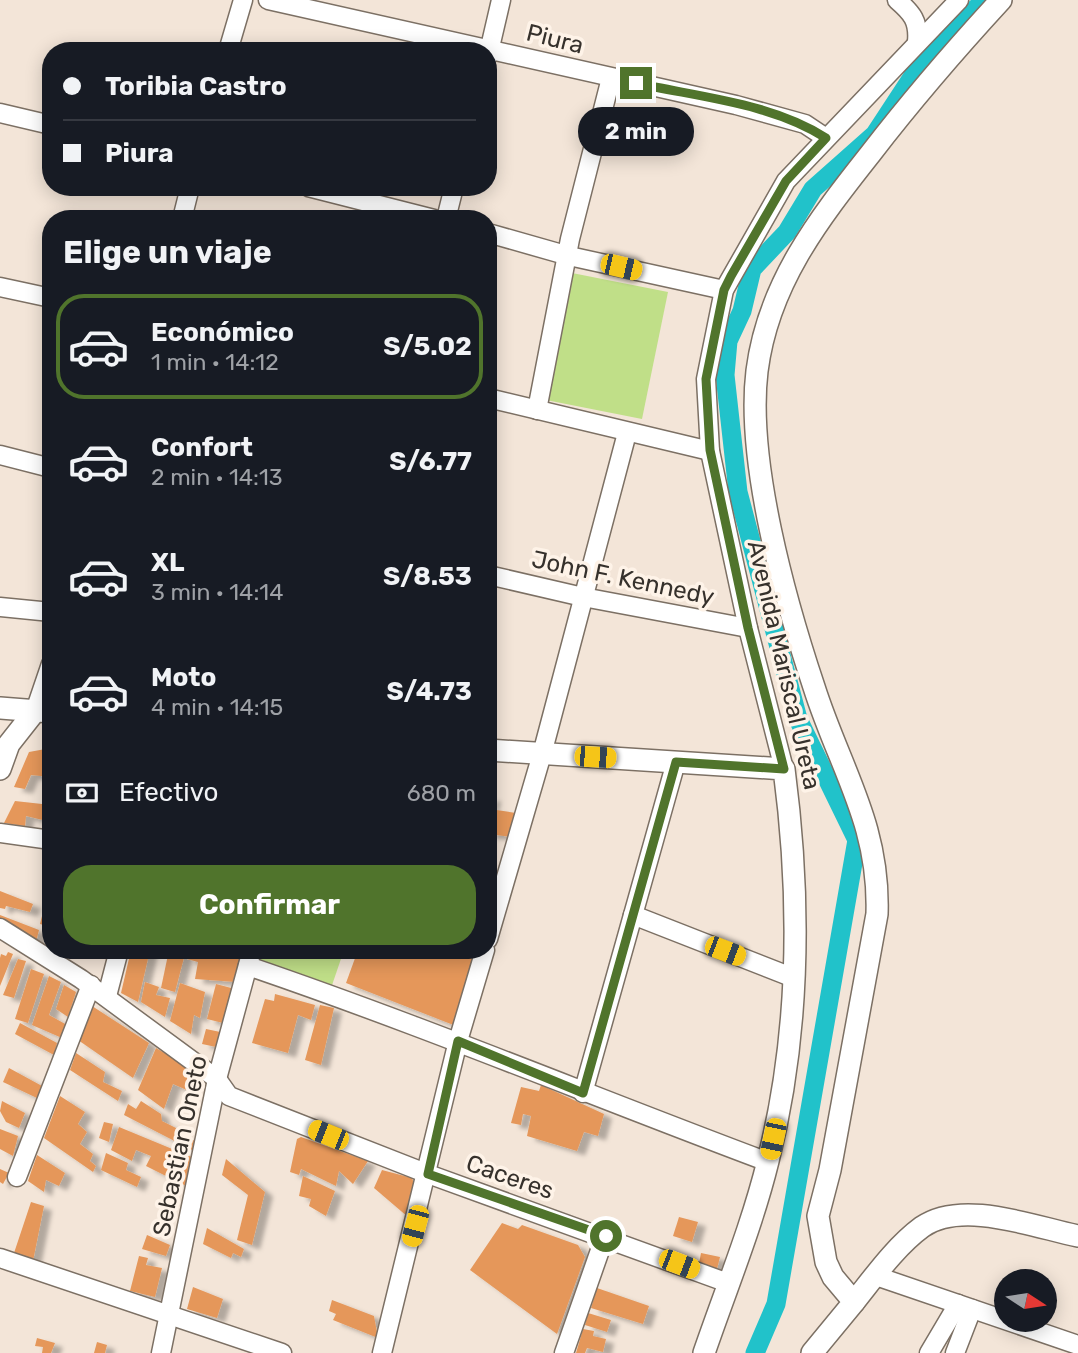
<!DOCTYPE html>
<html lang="es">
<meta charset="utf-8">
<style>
body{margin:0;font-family:Rubik,sans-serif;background:#242831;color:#f1f3f6;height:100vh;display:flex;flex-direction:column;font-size:26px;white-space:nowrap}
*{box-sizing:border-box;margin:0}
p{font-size:23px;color:#9ea1a6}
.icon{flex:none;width:38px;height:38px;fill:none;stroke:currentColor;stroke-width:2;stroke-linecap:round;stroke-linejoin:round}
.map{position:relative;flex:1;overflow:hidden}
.drawer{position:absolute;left:42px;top:210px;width:455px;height:749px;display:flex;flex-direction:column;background:#171b24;border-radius:28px;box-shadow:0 4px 18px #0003}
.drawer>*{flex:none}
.hud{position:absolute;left:42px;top:42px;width:455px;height:154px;border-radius:28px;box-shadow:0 4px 18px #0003;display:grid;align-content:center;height:154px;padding:0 21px;background:#171b24}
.needle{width:46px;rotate:102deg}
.buttons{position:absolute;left:994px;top:1269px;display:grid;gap:14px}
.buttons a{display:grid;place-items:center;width:63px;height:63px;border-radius:50%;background:#171b24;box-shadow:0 4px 18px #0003;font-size:35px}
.end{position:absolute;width:32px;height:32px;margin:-16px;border:9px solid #50742c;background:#fff;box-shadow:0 0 0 4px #fff}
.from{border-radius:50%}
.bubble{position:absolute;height:49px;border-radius:24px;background:#171b24;box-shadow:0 4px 18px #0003;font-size:23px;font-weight:700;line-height:49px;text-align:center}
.car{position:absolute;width:21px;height:42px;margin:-21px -10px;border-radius:9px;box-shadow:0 0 5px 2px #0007;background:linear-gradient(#f5c518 24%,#345 0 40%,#f5c518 0 76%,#345 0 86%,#f5c518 0)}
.hud b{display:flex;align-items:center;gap:24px;height:66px;font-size:26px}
.hud b+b{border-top:2px solid #363941}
.hud i{width:18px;height:18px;background:#f1f3f6}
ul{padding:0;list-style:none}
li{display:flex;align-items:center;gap:21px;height:105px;margin:0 14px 10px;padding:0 7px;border:4px solid transparent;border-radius:28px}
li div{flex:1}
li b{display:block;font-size:26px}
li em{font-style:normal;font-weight:700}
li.selected{border-color:#50742c}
li>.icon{width:63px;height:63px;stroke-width:1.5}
h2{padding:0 21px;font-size:32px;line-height:84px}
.pay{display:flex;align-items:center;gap:18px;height:77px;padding:0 21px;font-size:26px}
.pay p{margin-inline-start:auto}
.button{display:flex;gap:14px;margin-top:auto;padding:14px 21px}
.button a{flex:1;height:80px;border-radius:28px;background:#50742c;color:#fff;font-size:28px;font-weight:700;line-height:80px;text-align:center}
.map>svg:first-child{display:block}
</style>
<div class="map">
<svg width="1078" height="1353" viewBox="0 0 1078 1353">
<defs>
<filter id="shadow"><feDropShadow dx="8" dy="4.5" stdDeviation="2" flood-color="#0004"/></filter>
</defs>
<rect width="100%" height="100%" fill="#f3e5d8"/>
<g fill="#c0df88">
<path d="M 572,273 L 668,292 L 642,419 L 546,400 Z"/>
<path d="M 252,950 L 344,950 L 329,994 L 248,966 Z"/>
</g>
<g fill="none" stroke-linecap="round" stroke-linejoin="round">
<path stroke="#21c2ca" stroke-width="19" d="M 755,1353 L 776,1304 L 857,840 L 798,719 L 738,492 L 725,375 L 728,341 L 742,311 L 752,269 L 787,232 L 813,189 L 875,134 L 915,73 L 953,27 L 986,0"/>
</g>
<g fill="#e5975a" filter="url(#shadow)">
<path d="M 51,748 L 51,777 L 31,775 L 25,789 L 14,787 L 29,752 Z"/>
<path d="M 488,797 L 493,797 L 490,809 L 516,813 L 511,837 L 488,834 Z"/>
<path d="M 15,801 L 51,805 L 51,822 L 26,816 L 25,826 L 4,823 Z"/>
<path d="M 0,891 L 33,904 L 30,912 L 6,906 L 5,909 L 0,908 Z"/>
<path d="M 45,904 L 51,905 L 51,927 L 40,924 Z"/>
<path d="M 0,915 L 39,930 L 35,946 L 0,922 Z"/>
<path d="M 131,950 L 150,950 L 138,1002 L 121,993 Z"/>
<path d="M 169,950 L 186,950 L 175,992 L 161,988 Z"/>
<path d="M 189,950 L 244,950 L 236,982 L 195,979 L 198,962 L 187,959 Z"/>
<path d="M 358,950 L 451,950 L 477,960 L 456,1026 L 346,983 Z"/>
<path d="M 8,952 L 13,954 L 0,986 L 0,958 L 1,954 L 6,956 Z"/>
<path d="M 18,959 L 26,961 L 14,998 L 3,995 Z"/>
<path d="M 31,969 L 44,974 L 28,1023 L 15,1019 Z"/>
<path d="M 49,976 L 61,982 L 49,1015 L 67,1025 L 62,1038 L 32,1025 Z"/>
<path d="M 145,982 L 159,987 L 156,995 L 170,998 L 165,1017 L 141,1002 Z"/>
<path d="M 180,983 L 205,992 L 200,1018 L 194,1015 L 191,1034 L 170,1021 Z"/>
<path d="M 216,984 L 235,989 L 227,1024 L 207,1019 Z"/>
<path d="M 64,985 L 76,992 L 68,1017 L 56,1009 Z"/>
<path d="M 275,994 L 315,1005 L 311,1020 L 298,1015 L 288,1053 L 252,1043 L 265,999 L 274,1001 Z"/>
<path d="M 320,1005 L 334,1008 L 321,1065 L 305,1060 Z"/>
<path d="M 92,1006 L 149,1043 L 133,1078 L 78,1040 Z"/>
<path d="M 20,1023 L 57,1043 L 54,1055 L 15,1034 Z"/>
<path d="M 206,1029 L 225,1033 L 221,1048 L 202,1044 Z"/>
<path d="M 156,1048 L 192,1069 L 189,1091 L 173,1084 L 164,1109 L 138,1090 Z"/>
<path d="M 76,1053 L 105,1072 L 103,1082 L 122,1091 L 118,1101 L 70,1070 Z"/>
<path d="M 9,1068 L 42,1086 L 37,1098 L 3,1082 Z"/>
<path d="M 541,1085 L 604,1114 L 598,1136 L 584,1132 L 577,1151 L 527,1136 L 531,1116 L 523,1114 L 521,1125 L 511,1123 L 521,1087 L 539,1091 Z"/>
<path d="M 60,1096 L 85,1112 L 78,1124 L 87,1132 L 80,1144 L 93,1154 L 90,1161 L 96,1166 L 93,1172 L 44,1138 Z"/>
<path d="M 2,1101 L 25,1113 L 19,1128 L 6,1122 L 0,1111 Z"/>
<path d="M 141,1101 L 161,1114 L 162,1121 L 180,1130 L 176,1135 L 199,1142 L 194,1151 L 124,1115 L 128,1104 L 136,1109 Z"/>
<path d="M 104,1122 L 113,1124 L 109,1142 L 99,1138 Z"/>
<path d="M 119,1127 L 194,1158 L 186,1186 L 146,1166 L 151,1156 L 136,1150 L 132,1161 L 111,1150 Z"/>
<path d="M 0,1129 L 18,1136 L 13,1156 L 0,1149 Z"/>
<path d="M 301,1137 L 368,1161 L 353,1184 L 339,1171 L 336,1186 L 301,1169 L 299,1175 L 290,1172 L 297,1139 Z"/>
<path d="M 106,1153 L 128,1163 L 126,1170 L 141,1177 L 137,1187 L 101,1170 Z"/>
<path d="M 37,1155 L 65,1173 L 59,1186 L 46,1180 L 44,1192 L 28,1181 Z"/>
<path d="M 226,1159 L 265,1192 L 252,1245 L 237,1240 L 248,1195 L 222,1175 Z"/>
<path d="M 0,1169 L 9,1173 L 3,1184 L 0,1182 Z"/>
<path d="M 382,1170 L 412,1178 L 416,1189 L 408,1217 L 374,1188 Z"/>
<path d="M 303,1176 L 335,1191 L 326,1216 L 309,1206 L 311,1199 L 299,1196 Z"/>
<path d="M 31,1202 L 44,1206 L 33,1261 L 13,1256 Z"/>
<path d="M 679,1217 L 698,1222 L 692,1242 L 673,1236 Z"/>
<path d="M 502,1223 L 518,1229 L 522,1225 L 578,1245 L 585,1257 L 557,1334 L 470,1270 Z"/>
<path d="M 207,1228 L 244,1249 L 241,1257 L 233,1253 L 231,1258 L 203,1244 Z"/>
<path d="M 147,1235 L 170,1245 L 166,1256 L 142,1249 Z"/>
<path d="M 701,1253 L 720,1257 L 716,1273 L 698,1269 Z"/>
<path d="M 139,1256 L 148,1258 L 146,1265 L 162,1268 L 155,1297 L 130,1291 Z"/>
<path d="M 193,1287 L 223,1299 L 217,1318 L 187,1309 Z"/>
<path d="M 597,1288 L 649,1306 L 643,1324 L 591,1308 Z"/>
<path d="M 332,1300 L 374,1316 L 378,1338 L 333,1320 L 336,1314 L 329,1311 Z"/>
<path d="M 588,1313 L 611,1320 L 607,1332 L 585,1325 Z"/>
<path d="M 583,1329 L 594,1331 L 593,1336 L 606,1339 L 603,1352 L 587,1348 L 585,1353 L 576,1353 Z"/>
<path d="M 37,1338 L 55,1343 L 51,1353 L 42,1353 L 43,1347 L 35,1346 Z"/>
<path d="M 97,1342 L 107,1345 L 105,1353 L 94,1353 Z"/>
</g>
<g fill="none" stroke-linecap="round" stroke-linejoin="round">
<defs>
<g id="minor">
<path d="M 268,0 L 736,105 L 805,124 L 826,138"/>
<path d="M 897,0 C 912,13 919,21 917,42"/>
<path d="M 228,51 L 243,0"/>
<path d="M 488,56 L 501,0"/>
<path d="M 0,113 L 51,125"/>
<path d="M 308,187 L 434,219"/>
<path d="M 182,219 L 190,187"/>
<path d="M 446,219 L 454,187"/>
<path d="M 488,233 L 569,256 L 724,290"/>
<path d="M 0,287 L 51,298"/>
<path d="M 488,398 L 710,451"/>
<path d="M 537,410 L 570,239 L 611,78"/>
<path d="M 0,455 L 51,468"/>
<path d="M 488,575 L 583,597 L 748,628"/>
<path d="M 0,607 L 51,612"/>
<path d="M 35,711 L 51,664"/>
<path d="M 784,769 L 748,628 L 710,451 L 706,379 L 724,290 L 786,181 L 959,0"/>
<path d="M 0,833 L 51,840"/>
<path d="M 633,915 L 794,978"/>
<path d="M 0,928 L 81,979 L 217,1079 L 229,1096 L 428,1174 L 728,1283"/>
<path d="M 488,939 L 542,754 L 627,433"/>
<path d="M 248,966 C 424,1026 594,1097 768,1162"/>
<path d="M 107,996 L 119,950"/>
<path d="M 583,1093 L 676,762"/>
<path d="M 17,1177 L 91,985"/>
<path d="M 0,1258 L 282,1353"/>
<path d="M 876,1276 L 1078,1345"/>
<path d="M 161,1353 L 217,1079 L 252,950"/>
<path d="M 382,1353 L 458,1041 L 485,950"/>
<path d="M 564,1353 L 605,1236"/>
<path d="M 929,1353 L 958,1304"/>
<path d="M 955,1353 L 972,1309"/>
</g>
<g id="tertiary">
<path d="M 0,708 L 51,712"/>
<path d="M 488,750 L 784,769 C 801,898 800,1034 768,1161 C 752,1226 726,1289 704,1353"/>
<path d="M 0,769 L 9,744 L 35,711"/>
<path d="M 854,1302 C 874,1277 896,1246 922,1227 C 962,1199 1034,1227 1078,1236"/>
<path d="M 812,1353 L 854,1302 L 833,1277 L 826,1262 L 818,1216 L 830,1170 L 877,914 C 880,824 840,769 814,687 C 785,600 746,461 757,371 C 768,284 818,220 871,153 C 912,100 955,50 1001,0"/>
</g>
</defs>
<use href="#minor" stroke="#7c7064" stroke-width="21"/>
<use href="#tertiary" stroke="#7c7064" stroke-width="24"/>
<use href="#minor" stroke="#fff" stroke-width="18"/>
<use href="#tertiary" stroke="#fff" stroke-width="21"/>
</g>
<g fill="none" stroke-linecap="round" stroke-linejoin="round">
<path stroke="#50742c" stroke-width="9" d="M 606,1236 L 428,1174 L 458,1041 L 583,1093 L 676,762 L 784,769 L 748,628 L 710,450 L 706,379 L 724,290 L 731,276 L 786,181 L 826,138 C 772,103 698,97 636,83"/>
</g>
<g text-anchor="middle" stroke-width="7" stroke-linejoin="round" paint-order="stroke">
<g font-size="24" fill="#36312c" stroke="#fef3e8">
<text transform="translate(555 39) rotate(14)" y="8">Piura</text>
<text transform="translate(623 578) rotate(12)" y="8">John F. Kennedy</text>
<text transform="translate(784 665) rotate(77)" y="8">Avenida Mariscal Ureta</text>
<text transform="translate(180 1146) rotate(-78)" y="8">Sebastian Oneto</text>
<text transform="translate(510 1177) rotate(19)" y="8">Caceres</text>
</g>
</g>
</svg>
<div class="buttons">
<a><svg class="needle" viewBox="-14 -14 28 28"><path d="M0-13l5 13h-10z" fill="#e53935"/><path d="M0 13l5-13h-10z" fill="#9ea1a6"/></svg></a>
</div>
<i class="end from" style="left:606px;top:1236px"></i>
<i class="end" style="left:636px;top:83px"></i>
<div class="bubble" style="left:578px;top:107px;width:116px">2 min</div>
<i class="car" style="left:621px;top:267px;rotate:103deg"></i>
<i class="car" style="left:595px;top:757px;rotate:93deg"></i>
<i class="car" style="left:725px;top:951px;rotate:111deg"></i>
<i class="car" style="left:328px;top:1135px;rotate:292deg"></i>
<i class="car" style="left:773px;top:1139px;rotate:192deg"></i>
<i class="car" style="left:415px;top:1226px;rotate:195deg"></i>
<i class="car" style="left:679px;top:1264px;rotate:111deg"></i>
<div class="hud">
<b><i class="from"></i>Toribia Castro</b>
<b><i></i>Piura</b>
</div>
<section class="drawer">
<h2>Elige un viaje</h2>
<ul>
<li class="selected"><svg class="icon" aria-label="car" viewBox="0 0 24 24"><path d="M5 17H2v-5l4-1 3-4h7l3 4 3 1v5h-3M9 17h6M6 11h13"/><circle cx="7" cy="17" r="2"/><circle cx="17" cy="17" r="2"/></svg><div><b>Económico</b><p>1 min · 14:12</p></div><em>S/5.02</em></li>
<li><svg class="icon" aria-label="car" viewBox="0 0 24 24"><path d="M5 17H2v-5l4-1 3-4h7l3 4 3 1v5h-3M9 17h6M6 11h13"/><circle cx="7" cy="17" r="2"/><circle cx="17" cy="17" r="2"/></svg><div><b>Confort</b><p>2 min · 14:13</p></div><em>S/6.77</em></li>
<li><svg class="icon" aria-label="car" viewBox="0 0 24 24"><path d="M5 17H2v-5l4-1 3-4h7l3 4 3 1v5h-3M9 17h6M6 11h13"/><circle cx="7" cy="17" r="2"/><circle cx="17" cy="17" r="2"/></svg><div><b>XL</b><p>3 min · 14:14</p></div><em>S/8.53</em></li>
<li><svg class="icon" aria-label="car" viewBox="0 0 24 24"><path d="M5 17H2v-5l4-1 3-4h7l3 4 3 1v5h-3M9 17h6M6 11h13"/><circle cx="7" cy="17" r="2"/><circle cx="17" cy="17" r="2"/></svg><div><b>Moto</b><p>4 min · 14:15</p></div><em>S/4.73</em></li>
</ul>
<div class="pay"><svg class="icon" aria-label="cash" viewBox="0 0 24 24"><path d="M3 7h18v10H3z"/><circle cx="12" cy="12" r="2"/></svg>Efectivo<p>680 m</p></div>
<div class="button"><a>Confirmar</a></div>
</section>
</div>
